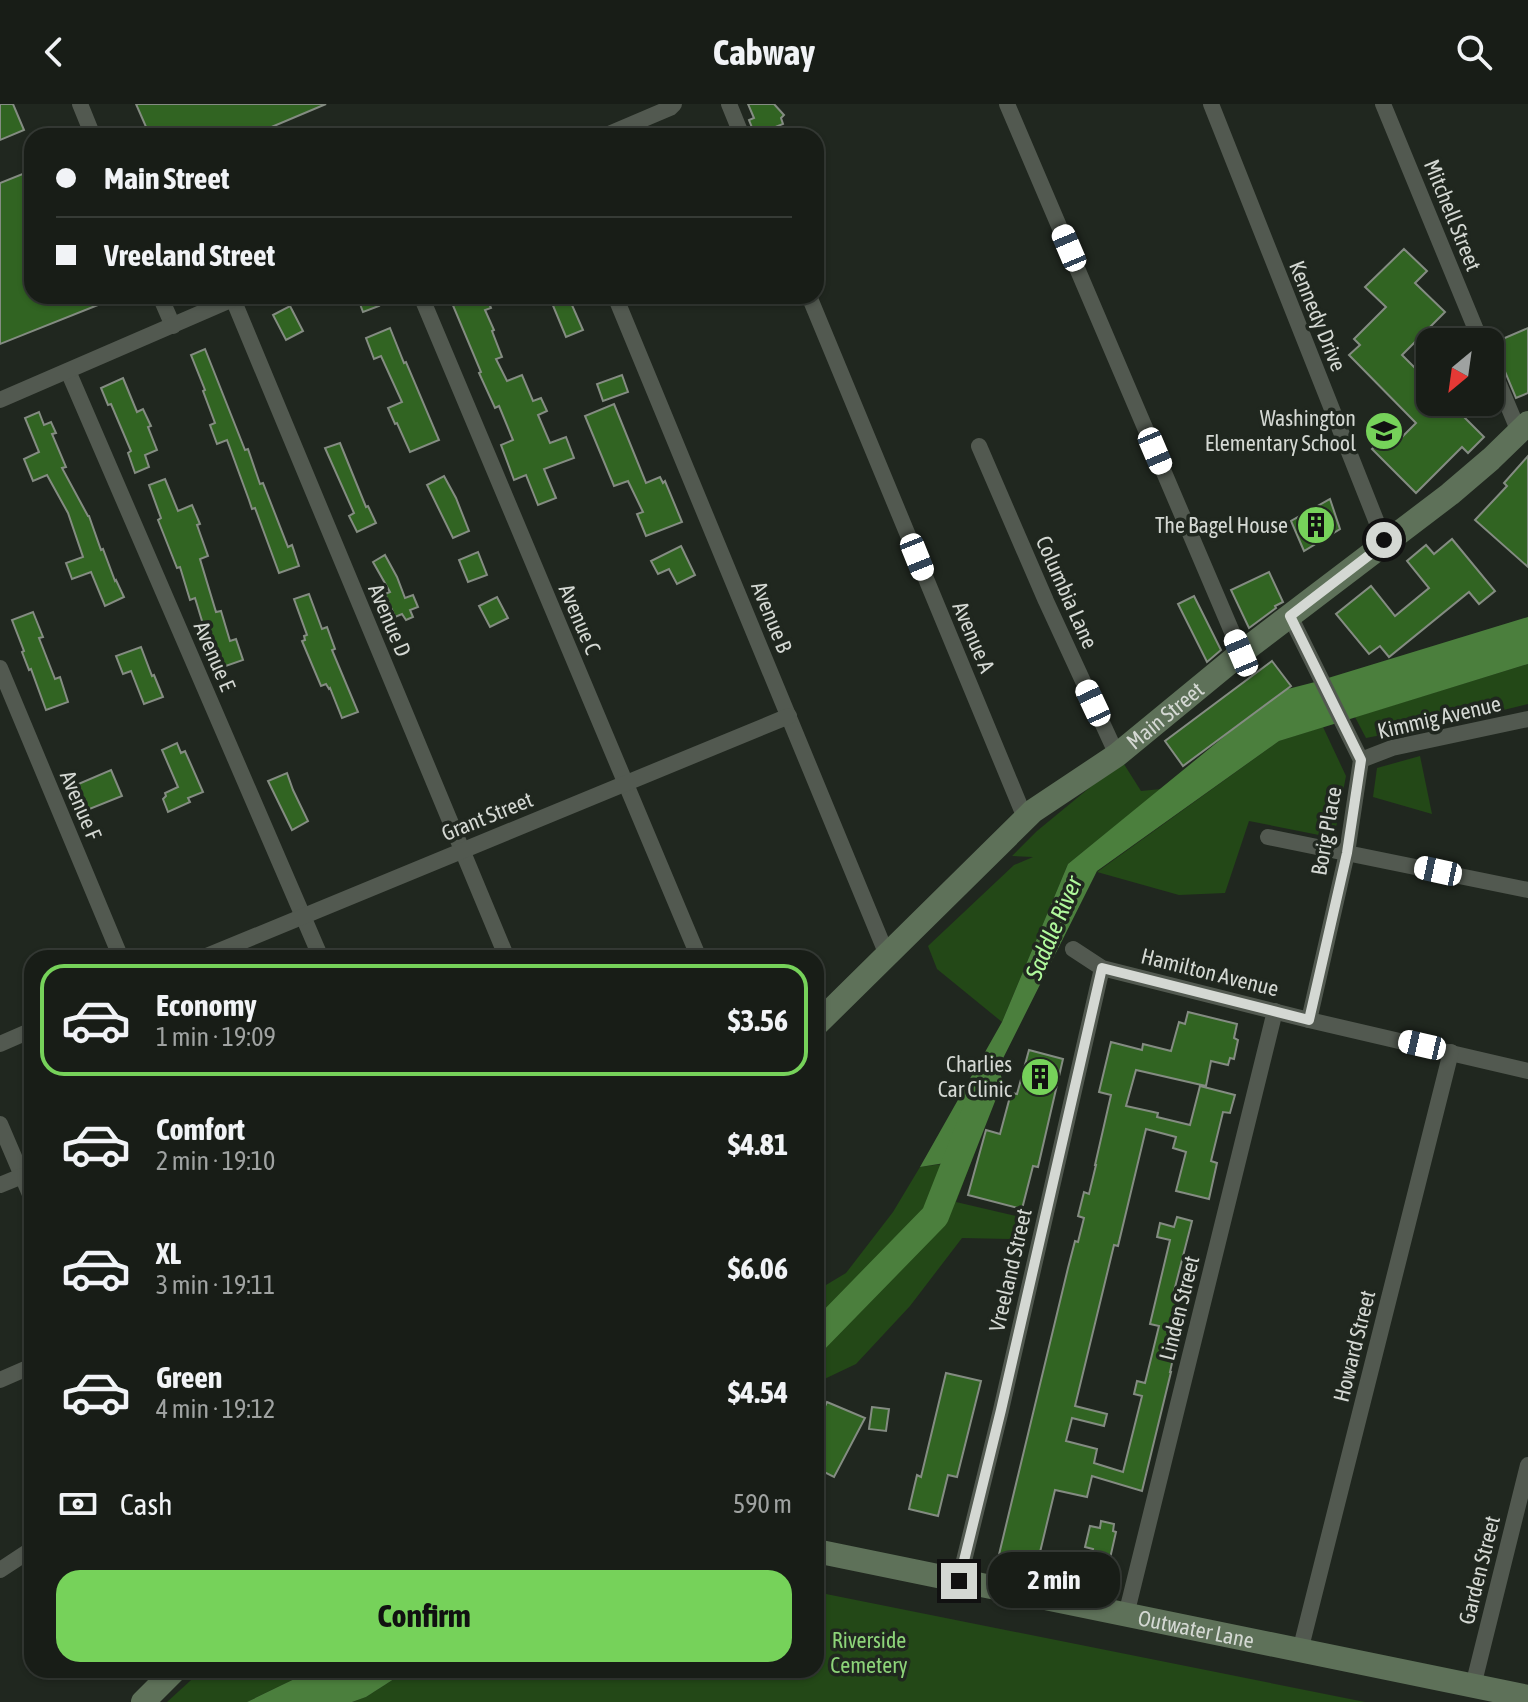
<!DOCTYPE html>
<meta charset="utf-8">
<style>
body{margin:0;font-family:"Asap Condensed",sans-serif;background:#252a24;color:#f1f3f6;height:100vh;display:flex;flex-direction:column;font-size:30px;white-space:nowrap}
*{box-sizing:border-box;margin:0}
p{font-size:26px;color:#9fa2a1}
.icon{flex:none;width:44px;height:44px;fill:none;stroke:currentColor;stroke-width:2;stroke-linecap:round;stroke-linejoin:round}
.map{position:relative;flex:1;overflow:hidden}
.drawer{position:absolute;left:24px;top:846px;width:800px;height:728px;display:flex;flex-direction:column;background:#181d17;border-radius:24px;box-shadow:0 2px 6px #0004,0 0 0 2px #363b36}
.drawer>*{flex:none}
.hud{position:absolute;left:24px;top:24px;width:800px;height:176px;border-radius:24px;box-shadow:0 2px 6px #0004,0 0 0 2px #363b36;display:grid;align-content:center;height:176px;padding:0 32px;background:#181d17}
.needle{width:52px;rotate:209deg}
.controls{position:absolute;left:1416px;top:224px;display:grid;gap:16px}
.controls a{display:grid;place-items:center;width:88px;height:88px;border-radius:16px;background:#181d17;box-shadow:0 2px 6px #0004,0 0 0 2px #363b36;font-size:40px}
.end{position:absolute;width:36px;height:36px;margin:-18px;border:10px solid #d4d8d3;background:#111;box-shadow:0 0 0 4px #111}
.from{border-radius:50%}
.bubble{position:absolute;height:56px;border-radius:24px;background:#181d17;box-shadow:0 2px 6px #0004,0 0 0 2px #363b36;font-size:26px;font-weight:700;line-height:56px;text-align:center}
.car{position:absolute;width:24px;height:48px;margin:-24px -12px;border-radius:10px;box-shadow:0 0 6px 2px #0007;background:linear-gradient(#fff 24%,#345 0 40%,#fff 0 76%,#345 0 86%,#fff 0)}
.hud b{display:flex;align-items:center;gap:28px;height:76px;font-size:30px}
.hud b+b{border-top:2px solid #363b36}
.hud i{width:20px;height:20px;background:#f1f3f6}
ul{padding:14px 0 0;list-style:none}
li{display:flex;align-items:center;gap:24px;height:112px;margin:0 16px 12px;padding:0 16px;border:4px solid transparent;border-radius:24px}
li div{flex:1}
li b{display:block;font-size:30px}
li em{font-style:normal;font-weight:700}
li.selected{border-color:#76d25a}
li>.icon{width:72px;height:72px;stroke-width:1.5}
.pay{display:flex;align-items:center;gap:20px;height:88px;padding:0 32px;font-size:30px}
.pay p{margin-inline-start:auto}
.primary-button{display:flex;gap:16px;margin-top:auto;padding:16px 32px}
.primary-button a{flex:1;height:92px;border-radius:24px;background:#76d25a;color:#111;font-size:32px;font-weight:700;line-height:92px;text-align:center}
header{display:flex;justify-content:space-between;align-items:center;height:104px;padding:0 32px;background:#181d17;font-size:36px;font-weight:700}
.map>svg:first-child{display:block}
</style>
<header><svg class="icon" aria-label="back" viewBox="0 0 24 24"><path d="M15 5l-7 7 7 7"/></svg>Cabway<svg class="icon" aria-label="search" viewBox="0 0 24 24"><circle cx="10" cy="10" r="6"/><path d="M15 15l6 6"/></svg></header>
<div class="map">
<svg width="1528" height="1598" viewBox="0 0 1528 1598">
<rect width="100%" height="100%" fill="#20271f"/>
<g fill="#234817">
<path d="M 1528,560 L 1528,600 L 1475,613 L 1366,634 L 1355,613 Z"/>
<path d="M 1323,623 L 1346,672 L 1334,734 L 1249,717 L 1225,789 L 1179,791 L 1097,768 L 1279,637 Z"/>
<path d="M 1420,652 L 1432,710 L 1373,693 L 1377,664 Z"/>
<path d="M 1122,657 L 1141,687 L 1161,685 L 1068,760 L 1002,918 L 937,865 L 928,842 L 1014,761 L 1033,753 L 1012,752 L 1037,727 Z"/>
<path d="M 972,1056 L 956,1098 L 1020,1113 L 1010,1135 L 962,1134 L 910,1202 L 856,1260 L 816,1279 L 816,1187 L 846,1169 L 893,1108 L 920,1063 Z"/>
<path d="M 816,1488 L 1365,1598 L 352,1598 L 366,1593 L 408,1566 L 816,1566 Z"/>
<path d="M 202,1566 L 313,1566 L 247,1598 L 167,1598 Z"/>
</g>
<g fill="#4b7f3d">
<path d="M 1528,513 L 1528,560 L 1279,637 L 1097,767 L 951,1058 L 920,1063 L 1002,918 L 1068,760 L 1280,587 L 1315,578 Z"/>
<path d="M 313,1566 L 408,1566 L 366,1593 L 352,1598 L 247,1598 Z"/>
</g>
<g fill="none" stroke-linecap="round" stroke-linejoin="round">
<path stroke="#4b7f3d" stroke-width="28" d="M 816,1234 L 935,1112 L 988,977"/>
</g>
<g fill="#316422" stroke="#848c82" stroke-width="2">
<path d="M 0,0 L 13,0 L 24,26 L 0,36 Z"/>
<path d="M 136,0 L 326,0 L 250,32 L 150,32 Z"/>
<path d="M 748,0 L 774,0 L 784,11 L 781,14 L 783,20 L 755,31 L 749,16 L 754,14 Z"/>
<path d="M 25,69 L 32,86 L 32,192 L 118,193 L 0,240 L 0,79 Z"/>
<path d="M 1404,145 L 1427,167 L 1415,179 L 1445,208 L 1402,251 L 1430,279 L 1430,298 L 1449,298 L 1484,333 L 1468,349 L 1462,343 L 1416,389 L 1372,345 L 1387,330 L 1396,339 L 1416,319 L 1349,251 L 1360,241 L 1354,235 L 1386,203 L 1365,183 Z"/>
<path d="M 357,192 L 375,192 L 379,202 L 363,208 Z"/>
<path d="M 449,192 L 486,192 L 491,204 L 485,206 L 494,226 L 492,227 L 502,253 L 496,255 L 507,277 L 522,271 L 533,297 L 541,294 L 547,307 L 538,311 L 550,339 L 566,333 L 574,354 L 544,365 L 556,394 L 538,401 L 526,371 L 514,376 L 501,341 L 513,336 L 499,302 L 495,304 L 479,269 L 481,268 Z"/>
<path d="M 549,192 L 568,192 L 583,226 L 566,233 Z"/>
<path d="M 290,202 L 303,227 L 286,236 L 273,211 Z"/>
<path d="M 390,224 L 404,259 L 406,258 L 439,336 L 410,348 L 397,319 L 395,320 L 388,304 L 402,298 L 381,252 L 374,255 L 366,234 Z"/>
<path d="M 1528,224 L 1528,289 L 1516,294 L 1493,239 Z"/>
<path d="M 205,245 L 245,346 L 248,345 L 260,380 L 263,379 L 288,443 L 292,441 L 299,462 L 279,469 L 255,404 L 252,405 L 249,396 L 227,336 L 217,340 L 210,321 L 215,319 L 203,287 L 205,286 L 191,251 Z"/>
<path d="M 622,271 L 628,288 L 603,297 L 597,280 Z"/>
<path d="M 123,274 L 137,308 L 143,305 L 151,322 L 148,323 L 157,346 L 145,351 L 149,363 L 135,369 L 128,349 L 131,347 L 111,300 L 108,301 L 101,284 Z"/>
<path d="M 614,300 L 646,379 L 660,373 L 663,379 L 665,377 L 682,418 L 646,432 L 637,410 L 643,408 L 628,377 L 614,382 L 585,312 Z"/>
<path d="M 39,308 L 44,321 L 51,318 L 56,329 L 52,330 L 66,363 L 62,364 L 88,412 L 89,412 L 101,446 L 103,445 L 115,477 L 116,476 L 124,493 L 105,502 L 91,468 L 72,475 L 66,459 L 83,453 L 68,409 L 47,371 L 33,377 L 24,355 L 39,348 L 25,314 Z"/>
<path d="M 340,339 L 366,403 L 368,402 L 376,419 L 357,428 L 349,412 L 354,409 L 325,344 Z"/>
<path d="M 1528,352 L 1528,463 L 1475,416 L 1507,382 L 1504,379 Z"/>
<path d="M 444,372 L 456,394 L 469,427 L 453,434 L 427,381 Z"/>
<path d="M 165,375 L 178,407 L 192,401 L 200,420 L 197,421 L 208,452 L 200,455 L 216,508 L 221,507 L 230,537 L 236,535 L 243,556 L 220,564 L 207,530 L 206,530 L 195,494 L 190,496 L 180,463 L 177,464 L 158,416 L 161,414 L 149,381 Z"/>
<path d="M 1330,395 L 1340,425 L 1304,447 L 1291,417 Z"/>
<path d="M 1452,435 L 1495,487 L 1479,500 L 1469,488 L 1389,553 L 1380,542 L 1369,550 L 1336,510 L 1371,482 L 1395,512 L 1429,484 L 1407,457 L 1426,441 L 1434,450 Z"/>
<path d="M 681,442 L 695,471 L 677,480 L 669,465 L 658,470 L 651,457 Z"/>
<path d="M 478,448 L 487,471 L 468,478 L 459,456 Z"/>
<path d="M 385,451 L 397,473 L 405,494 L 413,491 L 418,503 L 410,506 L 413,513 L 406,516 L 402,510 L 395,513 L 385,490 L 390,488 L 373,458 Z"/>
<path d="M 1269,468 L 1283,498 L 1275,502 L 1276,504 L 1249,524 L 1231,486 Z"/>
<path d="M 309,490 L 322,525 L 327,523 L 335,545 L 332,546 L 358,608 L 342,614 L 330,584 L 329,585 L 326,580 L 321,582 L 302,537 L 305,536 L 304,532 L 307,531 L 294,495 Z"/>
<path d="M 1194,492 L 1221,546 L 1207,558 L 1178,500 Z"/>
<path d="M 497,493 L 508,514 L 490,523 L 479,502 Z"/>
<path d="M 33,508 L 43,533 L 39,534 L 55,575 L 60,573 L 68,598 L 46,606 L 31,565 L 29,566 L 22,548 L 24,547 L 12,516 Z"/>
<path d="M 141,543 L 152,572 L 154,571 L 163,593 L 144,600 L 131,567 L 123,570 L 116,552 Z"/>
<path d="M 1272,557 L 1291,582 L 1183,662 L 1165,637 Z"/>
<path d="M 177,639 L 181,649 L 185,647 L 203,688 L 188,694 L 190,698 L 168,708 L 163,695 L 166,692 L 165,689 L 178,683 L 162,646 Z"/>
<path d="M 111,666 L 122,692 L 87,706 L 76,681 Z"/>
<path d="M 287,669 L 293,686 L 308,717 L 292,726 L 268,677 Z"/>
<path d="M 1188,908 L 1237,920 L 1234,934 L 1238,936 L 1234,955 L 1230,954 L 1228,961 L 1211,957 L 1206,982 L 1136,966 L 1126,1002 L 1158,1009 L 1157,1013 L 1190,1021 L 1200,982 L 1235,991 L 1230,1009 L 1223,1008 L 1211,1057 L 1217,1059 L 1209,1095 L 1176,1087 L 1186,1048 L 1173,1044 L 1176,1033 L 1146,1025 L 1118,1142 L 1114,1141 L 1075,1302 L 1107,1310 L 1104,1322 L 1072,1314 L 1066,1337 L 1097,1345 L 1094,1359 L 1123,1368 L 1142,1292 L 1134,1290 L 1137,1277 L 1145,1279 L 1159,1222 L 1150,1220 L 1170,1136 L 1157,1133 L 1160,1119 L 1174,1123 L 1177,1113 L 1192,1117 L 1172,1195 L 1188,1198 L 1181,1218 L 1170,1268 L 1171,1268 L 1142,1387 L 1092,1372 L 1087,1393 L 1055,1386 L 1034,1473 L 996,1463 L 1068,1164 L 1075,1137 L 1078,1138 L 1084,1114 L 1078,1112 L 1084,1088 L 1089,1090 L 1096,1061 L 1095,1061 L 1111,991 L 1099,988 L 1111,938 L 1142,946 L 1143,940 L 1171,947 L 1179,918 L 1185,920 Z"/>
<path d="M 1029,946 L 1063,955 L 1038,1063 L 1033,1062 L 1022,1105 L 968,1091 L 986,1026 L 1000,1030 L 1011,989 L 1017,990 Z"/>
<path d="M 946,1269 L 981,1277 L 957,1373 L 948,1371 L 938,1412 L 909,1405 L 917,1371 L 921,1373 Z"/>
<path d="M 827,1298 L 865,1314 L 834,1373 L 816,1364 L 816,1321 Z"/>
<path d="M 872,1303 L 889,1305 L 886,1327 L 869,1325 Z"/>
<path d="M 1101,1417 L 1114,1420 L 1113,1427 L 1116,1428 L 1104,1481 L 1101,1480 L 1099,1487 L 1083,1482 L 1093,1445 L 1085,1443 L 1090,1422 L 1100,1424 Z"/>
</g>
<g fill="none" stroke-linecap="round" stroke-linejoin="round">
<g stroke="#525950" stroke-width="16">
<path d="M 80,0 L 93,32"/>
<path d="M 729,0 L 742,32"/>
<path d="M 1007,0 L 1241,549"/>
<path d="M 1211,0 L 1385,439"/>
<path d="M 1383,0 L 1481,238"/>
<path d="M 604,32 L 670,4 L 674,0"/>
<path d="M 160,192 L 173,222"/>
<path d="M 421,192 L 699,854"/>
<path d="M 615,192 L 887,851"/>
<path d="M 809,192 L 1025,714"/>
<path d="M 233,195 L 507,854"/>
<path d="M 1490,259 L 1519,328"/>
<path d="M 68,267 L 321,854"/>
<path d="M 0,296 L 240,192"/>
<path d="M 979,342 L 1046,497 L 1117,651"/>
<path d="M 1290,512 L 1361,656 L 1347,749 L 1309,916"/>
<path d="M 0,564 L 121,854"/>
<path d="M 1361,656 L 1392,644 L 1528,615"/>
<path d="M 1268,733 L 1528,786"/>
<path d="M 1073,845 L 1102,864 L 1309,916 L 1528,967"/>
<path d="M 202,854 L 789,612"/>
<path d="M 0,940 L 32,926"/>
<path d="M 0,1020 L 32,1095"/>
<path d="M 0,1081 L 22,1072"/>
<path d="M 0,1276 L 32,1262"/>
<path d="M 0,1466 L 32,1445"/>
<path d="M 959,1477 L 1001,1306 L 1102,864"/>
<path d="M 1126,1511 L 1275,907"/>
<path d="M 1300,1547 L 1451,948"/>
<path d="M 1473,1582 L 1528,1361"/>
</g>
<g stroke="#5e7159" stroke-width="24">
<path id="s1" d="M 816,921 L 1033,707 L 1117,651 L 1241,549 L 1450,390 L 1491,355 L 1528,319"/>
<path id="s2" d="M 816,1447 L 1528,1593"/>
<path d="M 143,1598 L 175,1566"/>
</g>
</g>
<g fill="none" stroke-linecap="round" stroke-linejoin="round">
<path stroke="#d4d8d3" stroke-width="10" d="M 959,1477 L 1001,1306 L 1102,864 L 1309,916 L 1347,749 L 1361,656 L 1290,512 L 1385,439 L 1384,436"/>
</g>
<defs>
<symbol id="school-disc" viewBox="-11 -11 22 22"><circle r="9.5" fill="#76d25a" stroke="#20271f"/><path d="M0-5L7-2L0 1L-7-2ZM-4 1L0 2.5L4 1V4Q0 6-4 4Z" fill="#111"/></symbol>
<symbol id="building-disc" viewBox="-11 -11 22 22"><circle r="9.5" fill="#76d25a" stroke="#20271f"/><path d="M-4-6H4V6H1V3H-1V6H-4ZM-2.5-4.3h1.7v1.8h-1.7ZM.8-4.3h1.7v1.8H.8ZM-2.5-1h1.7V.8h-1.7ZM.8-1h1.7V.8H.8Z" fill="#111"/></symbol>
</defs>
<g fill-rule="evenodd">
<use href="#school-disc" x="1362" y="305" width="44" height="44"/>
<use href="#building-disc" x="1294" y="399" width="44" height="44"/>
<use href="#building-disc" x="1018" y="951" width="44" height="44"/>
</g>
<g text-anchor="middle" stroke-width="7" stroke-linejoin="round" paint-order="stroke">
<g font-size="22" fill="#d4d8d3" stroke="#20271f">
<text transform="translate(1453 111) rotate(68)" y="8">Mitchell Street</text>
<text transform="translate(1318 212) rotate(68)" y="8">Kennedy Drive</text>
<text transform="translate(1067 488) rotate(66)" y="8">Columbia Lane</text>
<text transform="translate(772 513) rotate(68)" y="8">Avenue B</text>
<text transform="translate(580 515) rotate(67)" y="8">Avenue C</text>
<text transform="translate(390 516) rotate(67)" y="8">Avenue D</text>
<text transform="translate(974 533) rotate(67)" y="8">Avenue A</text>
<text transform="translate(215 552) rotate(67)" y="8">Avenue E</text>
<text dy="8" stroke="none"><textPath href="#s1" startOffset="468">Main Street</textPath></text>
<text transform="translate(1439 613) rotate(-13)" y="8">Kimmig Avenue</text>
<text transform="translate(81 701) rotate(67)" y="8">Avenue F</text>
<text transform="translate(487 712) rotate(-22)" y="8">Grant Street</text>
<text transform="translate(1326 727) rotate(-80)" y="8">Borig Place</text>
<text transform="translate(1210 868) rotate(14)" y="8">Hamilton Avenue</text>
<text transform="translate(1010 1166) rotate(-77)" y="8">Vreeland Street</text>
<text transform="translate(1179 1204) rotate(-76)" y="8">Linden Street</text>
<text transform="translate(1354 1242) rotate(-76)" y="8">Howard Street</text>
<text transform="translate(1479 1466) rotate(-76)" y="8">Garden Street</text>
<text dy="8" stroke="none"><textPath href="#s2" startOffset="388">Outwater Lane</textPath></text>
</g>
<g font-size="22" fill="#d4d8d3" stroke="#20271f" text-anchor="end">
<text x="1356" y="322">Washington<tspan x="1356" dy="25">Elementary School</tspan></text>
<text x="1288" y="429">The Bagel House</text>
<text x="1012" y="968">Charlies<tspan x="1012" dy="25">Car Clinic</tspan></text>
</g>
<g font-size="22" fill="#8dd479" stroke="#20271f">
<text x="869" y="1544">Riverside<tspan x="869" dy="25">Cemetery</tspan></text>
</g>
<g font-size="24" font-style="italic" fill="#b0f99c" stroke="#20271f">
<text transform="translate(1054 824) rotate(-67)" y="8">Saddle River</text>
</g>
</g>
</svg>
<div class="controls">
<a><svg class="needle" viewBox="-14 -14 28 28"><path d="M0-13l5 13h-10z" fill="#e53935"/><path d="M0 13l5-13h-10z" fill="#9fa2a1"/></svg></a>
</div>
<i class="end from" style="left:1384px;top:436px"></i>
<i class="end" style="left:959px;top:1477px"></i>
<div class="bubble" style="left:988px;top:1448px;width:132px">2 min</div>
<i class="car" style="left:1069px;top:144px;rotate:337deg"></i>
<i class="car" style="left:1155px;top:347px;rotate:157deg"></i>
<i class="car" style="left:917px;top:453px;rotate:158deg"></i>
<i class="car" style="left:1241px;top:549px;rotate:337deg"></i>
<i class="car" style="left:1093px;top:599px;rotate:335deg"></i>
<i class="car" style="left:1438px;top:767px;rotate:282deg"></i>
<i class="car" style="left:1422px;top:941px;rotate:283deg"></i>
<div class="hud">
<b><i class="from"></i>Main Street</b>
<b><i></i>Vreeland Street</b>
</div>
<section class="drawer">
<ul>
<li class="selected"><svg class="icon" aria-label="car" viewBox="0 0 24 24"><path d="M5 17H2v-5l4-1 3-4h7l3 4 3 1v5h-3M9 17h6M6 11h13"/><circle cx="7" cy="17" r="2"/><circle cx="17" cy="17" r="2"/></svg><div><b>Economy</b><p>1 min · 19:09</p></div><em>$3.56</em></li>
<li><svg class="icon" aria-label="car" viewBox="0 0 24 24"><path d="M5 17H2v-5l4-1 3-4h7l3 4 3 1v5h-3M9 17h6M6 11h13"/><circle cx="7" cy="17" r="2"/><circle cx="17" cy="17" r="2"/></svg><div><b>Comfort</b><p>2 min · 19:10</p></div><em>$4.81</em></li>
<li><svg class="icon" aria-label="car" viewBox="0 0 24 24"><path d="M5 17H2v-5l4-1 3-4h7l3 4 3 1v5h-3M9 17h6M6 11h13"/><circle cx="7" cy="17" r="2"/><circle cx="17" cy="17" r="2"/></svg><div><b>XL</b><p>3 min · 19:11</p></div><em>$6.06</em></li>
<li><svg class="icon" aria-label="car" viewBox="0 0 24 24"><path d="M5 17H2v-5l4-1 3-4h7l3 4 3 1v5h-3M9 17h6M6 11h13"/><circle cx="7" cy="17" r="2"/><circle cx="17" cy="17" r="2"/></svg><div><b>Green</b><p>4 min · 19:12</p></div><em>$4.54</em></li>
</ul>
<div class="pay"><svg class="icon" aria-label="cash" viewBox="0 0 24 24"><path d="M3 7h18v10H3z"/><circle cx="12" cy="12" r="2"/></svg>Cash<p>590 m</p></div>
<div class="primary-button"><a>Confirm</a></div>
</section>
</div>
